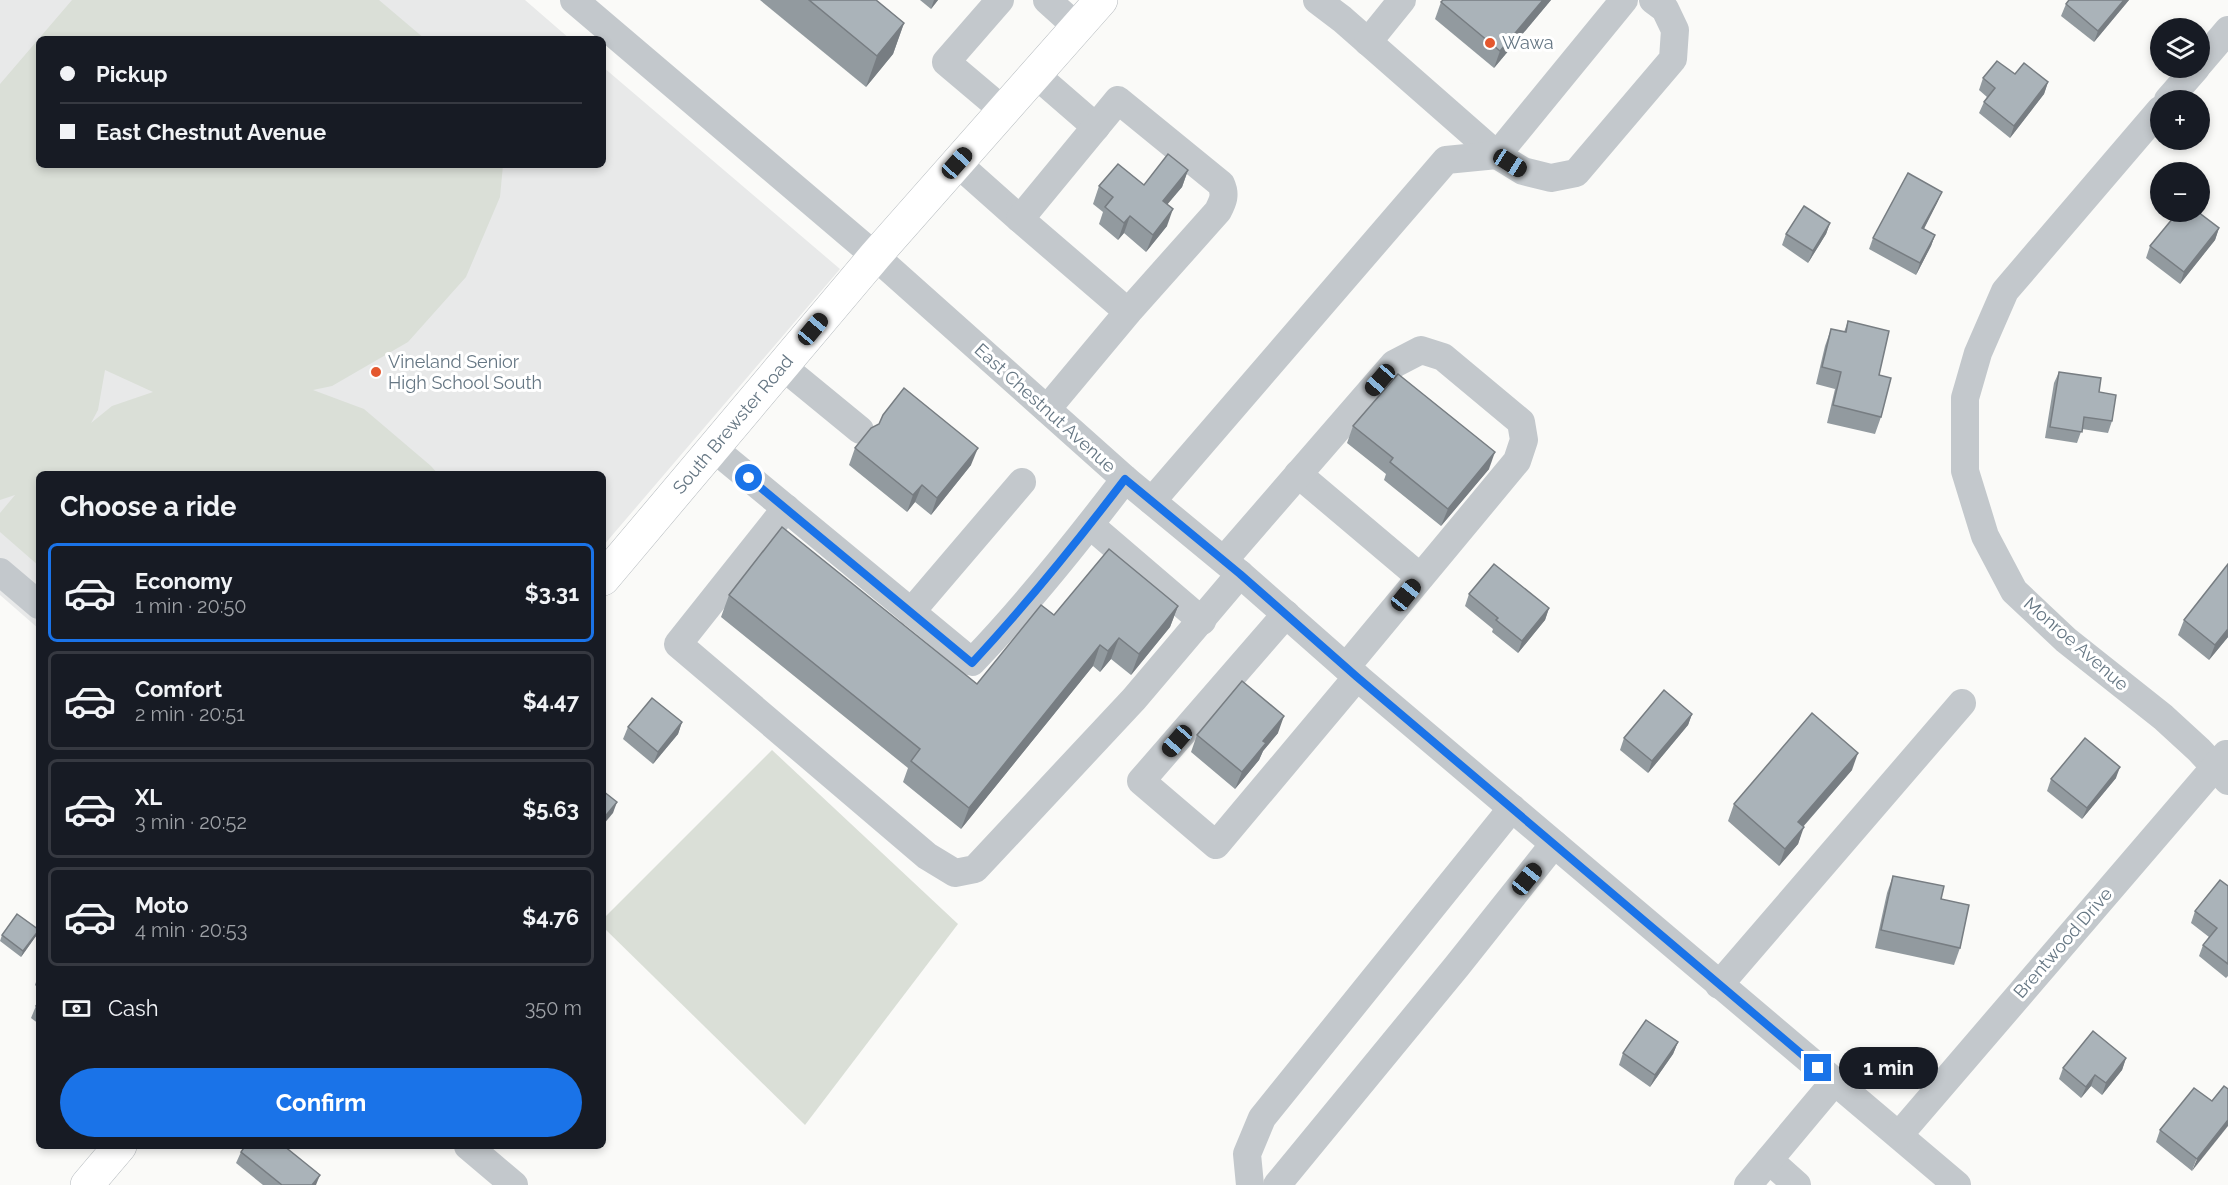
<!DOCTYPE html>
<meta charset="utf-8">
<style>
body{margin:0;font-family:Raleway,sans-serif;background:#20242c;color:#f1f3f6;height:100vh;display:flex;flex-direction:column;font-size:22px;white-space:nowrap}
*{box-sizing:border-box;margin:0}
p{font-size:20px;color:#9ea1a6}
.icon{flex:none;width:33px;height:33px;fill:none;stroke:currentColor;stroke-width:2;stroke-linecap:round;stroke-linejoin:round}
.map{position:relative;flex:1;overflow:hidden}
.sheet{position:absolute;left:36px;top:471px;width:570px;height:678px;display:flex;flex-direction:column;background:#171b24;border-radius:9px;box-shadow:0 3px 9px #0003}
.sheet>*{flex:none}
.banner{position:absolute;left:36px;top:36px;width:570px;height:132px;border-radius:9px;box-shadow:0 3px 9px #0003;display:grid;align-content:center;height:132px;padding:0 24px;background:#171b24}
.tools{position:absolute;left:2150px;top:18px;display:grid;gap:12px}
.tools a{display:grid;place-items:center;width:60px;height:60px;border-radius:50%;background:#171b24;box-shadow:0 3px 9px #0003;font-size:30px}
.end{position:absolute;width:27px;height:27px;margin:-14px;border:8px solid #1a73e8;background:#fff;box-shadow:0 0 0 3px #fff}
.from{border-radius:50%}
.bubble{position:absolute;height:42px;border-radius:21px;background:#171b24;box-shadow:0 3px 9px #0003;font-size:20px;font-weight:700;line-height:42px;text-align:center}
.car{position:absolute;width:18px;height:36px;margin:-18px -9px;border-radius:8px;box-shadow:0 0 4px 2px #0007;background:linear-gradient(#222 24%,#8ab4d8 0 40%,#222 0 76%,#8ab4d8 0 86%,#222 0)}
.banner b{display:flex;align-items:center;gap:21px;height:57px;font-size:22px}
.banner b+b{border-top:2px solid #363941}
.banner i{width:15px;height:15px;background:#f1f3f6}
ul{padding:0;list-style:none}
li{display:flex;align-items:center;gap:18px;height:99px;margin:0 12px 9px;padding:0 12px;border:3px solid #363941;border-radius:9px}
li div{flex:1}
li b{display:block;font-size:22px}
li em{font-style:normal;font-weight:700}
li.selected{border-color:#1a73e8}
li>.icon{width:54px;height:54px;stroke-width:1.5}
h2{padding:0 24px;font-size:27px;line-height:72px}
.pay{display:flex;align-items:center;gap:15px;height:66px;padding:0 24px;font-size:22px}
.pay p{margin-inline-start:auto}
.action{display:flex;gap:12px;margin-top:auto;padding:12px 24px}
.action a{flex:1;height:69px;border-radius:36px;background:#1a73e8;color:#fff;font-size:24px;font-weight:700;line-height:69px;text-align:center}
.map>svg:first-child{display:block}
</style>
<div class="map">
<svg width="2228" height="1185" viewBox="0 0 2228 1185">
<rect width="100%" height="100%" fill="#fafaf8"/>
<path fill="#e8e9e9" d="M 0,0 L 525,0 L 570,39 L 39,39 L 39,165 L 603,165 L 603,67 L 840,269 L 603,546 L 603,474 L 39,474 L 39,629 L 0,595 Z"/>
<g fill="#dadfd7" fill-rule="evenodd">
<path d="M 72,0 L 379,0 L 425,39 L 39,39 L 39,165 L 503,165 L 500,197 L 466,277 L 408,342 L 332,386 L 313,390 L 364,409 L 431,466 L 438,474 L 39,474 L 39,566 L 0,532 L 0,513 L 15,495 L 0,500 L 0,84 ZM 105,370 L 153,392 L 112,406 L 91,423 L 98,410 Z"/>
<path d="M 772,750 L 958,924 L 805,1125 L 603,927 L 603,919 Z"/>
</g>
<g fill="none" stroke-linecap="round" stroke-linejoin="round">
<defs>
<g id="major">
<path id="s1" d="M 603,579 L 875,256 L 1101,0"/>
<path d="M 87,1185 L 120,1146"/>
</g>
</defs>
<use href="#major" stroke="#b5babe" stroke-width="34"/>
<g stroke="#c3c8cc" stroke-width="28">
<path d="M 574,0 L 875,256 L 1125,479 L 1240,574 L 1357,677 L 1957,1185"/>
<path d="M 1000,0 L 946,62 L 1004,111"/>
<path d="M 1047,0 L 1077,27"/>
<path d="M 1317,0 L 1342,19 L 1497,155 L 1523,171 L 1551,178 L 1576,173 L 1673,59 L 1675,30 L 1665,9 L 1653,0"/>
<path d="M 1368,42 L 1402,0"/>
<path d="M 2199,64 L 2228,30"/>
<path d="M 1036,75 L 1096,127"/>
<path d="M 2168,100 L 2196,68"/>
<path d="M 2160,110 L 2005,291 L 1978,353 L 1965,398 L 1965,471 L 1985,536 L 2014,591 L 2066,640 L 2163,717 L 2199,750 L 2228,781"/>
<path d="M 957,163 L 1020,219"/>
<path d="M 782,366 L 860,430"/>
<path d="M 1047,409 L 1128,312 L 1218,211 C 1223,201 1226,195 1221,184 L 1118,100 L 1020,219 L 1128,312"/>
<path d="M 713,448 L 972,662 C 1027,605 1077,542 1125,479"/>
<path d="M 1298,474 L 1420,577"/>
<path d="M 1152,501 L 1446,160 L 1497,155 L 1624,0"/>
<path d="M 786,508 L 678,644 L 927,856 L 955,873 L 975,869 L 1134,699 L 1240,574"/>
<path d="M 1090,525 L 1202,621"/>
<path d="M 1224,560 L 1394,364 L 1421,350 L 1443,357 L 1521,422 L 1524,440 L 1517,461 L 1346,667"/>
<path d="M 0,572 L 39,605"/>
<path d="M 911,612 L 1022,482"/>
<path d="M 1286,614 L 1141,781 L 1216,845 L 1357,677"/>
<path d="M 1719,985 L 1962,703"/>
<path d="M 1899,1135 L 2226,754"/>
<path d="M 468,1146 L 514,1185"/>
<path d="M 1769,1160 L 1797,1185"/>
<path d="M 1250,1185 L 1247,1154 L 1262,1118 L 1512,808"/>
<path d="M 1277,1185 L 1457,966 L 1554,844"/>
<path d="M 1748,1185 L 1835,1081"/>
</g>
<use href="#major" stroke="#fff" stroke-width="33"/>
</g>
<g fill="#929a9f">
<path d="M 760,0 L 876,0 L 904,23 L 893,54 L 866,87 Z"/>
<path d="M 920,0 L 938,0 L 931,9 Z"/>
<path d="M 1551,0 L 1494,68 L 1435,19 L 1441,2 Z"/>
<path d="M 2129,0 L 2094,42 L 2061,16 L 2066,4 Z"/>
<path d="M 2015,74 L 2048,82 L 2044,94 L 2010,138 L 1979,113 L 1984,102 L 1987,97 L 1979,90 L 1983,78 Z"/>
<path d="M 1188,170 L 1182,187 L 1167,204 L 1167,226 L 1146,252 L 1124,233 L 1118,240 L 1099,224 L 1103,212 L 1093,204 L 1099,186 L 1144,185 Z"/>
<path d="M 1942,192 L 1937,203 L 1924,229 L 1935,235 L 1931,246 L 1916,275 L 1869,249 L 1873,238 Z"/>
<path d="M 1830,223 L 1826,234 L 1808,263 L 1782,245 L 1786,234 Z"/>
<path d="M 2219,228 L 2215,240 L 2180,284 L 2146,258 L 2150,246 Z"/>
<path d="M 1848,321 L 1879,375 L 1881,417 L 1875,434 L 1827,423 L 1835,389 L 1816,384 L 1825,346 L 1831,329 L 1844,332 Z"/>
<path d="M 2059,372 L 2099,392 L 2112,421 L 2108,433 L 2082,429 L 2077,443 L 2045,438 L 2054,383 Z"/>
<path d="M 1353,426 L 1489,469 L 1441,526 L 1384,480 L 1386,474 L 1347,443 Z"/>
<path d="M 855,448 L 971,465 L 931,515 L 915,502 L 907,512 L 849,465 Z"/>
<path d="M 1469,594 L 1549,608 L 1545,620 L 1518,653 L 1492,632 L 1493,629 L 1465,606 Z"/>
<path d="M 729,595 L 977,684 L 1054,615 L 1178,606 L 1170,627 L 1131,675 L 1111,659 L 1100,672 L 1093,666 L 961,829 L 903,782 L 908,768 L 721,617 Z"/>
<path d="M 2184,620 L 2228,637 L 2209,660 L 2178,635 Z"/>
<path d="M 1692,714 L 1688,725 L 1648,773 L 1620,750 L 1624,738 Z"/>
<path d="M 682,722 L 678,734 L 653,764 L 623,739 L 628,727 Z"/>
<path d="M 1278,733 L 1263,751 L 1259,760 L 1235,789 L 1191,752 L 1197,735 Z"/>
<path d="M 1852,770 L 1803,827 L 1798,844 L 1779,866 L 1728,821 L 1734,804 Z"/>
<path d="M 2116,778 L 2082,819 L 2047,791 L 2051,779 Z"/>
<path d="M 1893,876 L 1960,948 L 1954,965 L 1875,948 L 1887,893 Z"/>
<path d="M 2228,886 L 2228,976 L 2226,978 L 2199,956 L 2203,945 L 2209,937 L 2191,923 L 2195,911 Z"/>
<path d="M 2,935 L 36,936 L 21,957 L 0,941 Z"/>
<path d="M 39,973 L 39,989 L 35,985 Z"/>
<path d="M 39,1002 L 39,1024 L 31,1018 L 36,1006 Z"/>
<path d="M 1678,1042 L 1673,1054 L 1650,1087 L 1619,1065 L 1623,1053 Z"/>
<path d="M 2126,1058 L 2122,1070 L 2102,1095 L 2091,1086 L 2081,1098 L 2059,1079 L 2063,1068 Z"/>
<path d="M 2224,1086 L 2192,1171 L 2156,1142 L 2160,1130 L 2212,1101 Z"/>
<path d="M 241,1152 L 316,1185 L 263,1185 L 236,1163 Z"/>
</g>
<g fill="#777d82">
<path d="M 934,0 L 938,0 L 931,9 Z"/>
<path d="M 1543,0 L 1551,0 L 1494,68 L 1500,51 Z"/>
<path d="M 2124,0 L 2129,0 L 2094,42 L 2098,31 Z"/>
<path d="M 904,23 L 893,54 L 866,87 L 877,56 Z"/>
<path d="M 2048,82 L 2044,94 L 2010,138 L 2014,126 Z"/>
<path d="M 1188,170 L 1182,187 L 1156,218 L 1163,201 Z"/>
<path d="M 1942,192 L 1937,203 L 1918,240 L 1922,228 Z"/>
<path d="M 1173,209 L 1167,226 L 1146,252 L 1153,235 Z"/>
<path d="M 1130,216 L 1124,233 L 1118,240 L 1124,223 Z"/>
<path d="M 1830,223 L 1826,234 L 1808,263 L 1813,251 Z"/>
<path d="M 2219,228 L 2215,240 L 2180,284 L 2184,272 Z"/>
<path d="M 1935,235 L 1931,246 L 1916,275 L 1920,263 Z"/>
<path d="M 978,448 L 971,465 L 931,515 L 937,498 Z"/>
<path d="M 1495,452 L 1489,469 L 1441,526 L 1448,509 Z"/>
<path d="M 922,485 L 915,502 L 907,512 L 913,495 Z"/>
<path d="M 1178,606 L 1170,627 L 1131,675 L 1139,654 Z"/>
<path d="M 1549,608 L 1545,620 L 1518,653 L 1522,641 Z"/>
<path d="M 2228,629 L 2228,637 L 2209,660 L 2215,645 Z"/>
<path d="M 1119,638 L 1111,659 L 1100,672 L 1108,651 Z"/>
<path d="M 1100,645 L 1093,666 L 961,829 L 969,808 Z"/>
<path d="M 1692,714 L 1688,725 L 1648,773 L 1652,761 Z"/>
<path d="M 1284,716 L 1278,733 L 1263,751 L 1259,760 L 1235,789 L 1242,772 L 1263,741 Z"/>
<path d="M 682,722 L 678,734 L 653,764 L 658,752 Z"/>
<path d="M 1858,753 L 1852,770 L 1792,839 L 1798,822 Z"/>
<path d="M 2120,767 L 2116,778 L 2082,819 L 2087,808 Z"/>
<path d="M 617,802 L 613,813 L 603,825 L 603,819 Z"/>
<path d="M 1804,827 L 1798,844 L 1779,866 L 1785,849 Z"/>
<path d="M 39,930 L 36,936 L 21,957 L 23,951 Z"/>
<path d="M 1678,1042 L 1673,1054 L 1650,1087 L 1655,1075 Z"/>
<path d="M 2126,1058 L 2122,1070 L 2102,1095 L 2106,1083 Z"/>
<path d="M 2095,1075 L 2091,1086 L 2081,1098 L 2086,1087 Z"/>
<path d="M 2228,1120 L 2228,1126 L 2192,1171 L 2197,1159 Z"/>
<path d="M 320,1175 L 316,1185 L 312,1185 Z"/>
</g>
<g fill="#aab3b9" stroke="#777d82" stroke-width="1.5">
<path d="M 809,0 L 876,0 L 904,23 L 877,56 Z"/>
<path d="M 1443,0 L 1543,0 L 1500,51 L 1441,2 Z"/>
<path d="M 2069,0 L 2124,0 L 2098,31 L 2066,4 Z"/>
<path d="M 1997,61 L 2015,74 L 2024,63 L 2048,82 L 2014,126 L 1984,102 L 1995,88 L 1983,78 Z"/>
<path d="M 1168,154 L 1188,170 L 1163,201 L 1173,209 L 1153,235 L 1130,216 L 1124,223 L 1105,207 L 1113,197 L 1099,186 L 1118,164 L 1144,185 Z"/>
<path d="M 1908,173 L 1942,192 L 1922,228 L 1935,235 L 1920,263 L 1873,238 Z"/>
<path d="M 1804,206 L 1830,223 L 1813,251 L 1786,234 Z"/>
<path d="M 2178,212 L 2198,212 L 2219,228 L 2184,272 L 2150,246 Z"/>
<path d="M 1848,321 L 1889,331 L 1879,375 L 1891,378 L 1881,417 L 1833,405 L 1841,372 L 1822,367 L 1831,329 L 1846,332 Z"/>
<path d="M 2059,372 L 2101,378 L 2099,392 L 2116,395 L 2112,421 L 2084,417 L 2082,432 L 2050,427 Z"/>
<path d="M 1398,374 L 1495,452 L 1448,509 L 1390,462 L 1393,458 L 1353,426 Z"/>
<path d="M 904,388 L 978,448 L 937,498 L 922,485 L 913,495 L 855,448 L 871,428 L 879,424 L 883,415 Z"/>
<path d="M 782,527 L 977,684 L 1041,605 L 1054,615 L 1109,549 L 1178,606 L 1139,654 L 1119,638 L 1108,651 L 1100,645 L 969,808 L 911,761 L 920,749 L 729,595 Z"/>
<path d="M 1494,564 L 1549,608 L 1522,641 L 1496,620 L 1498,618 L 1469,594 Z"/>
<path d="M 2228,564 L 2228,629 L 2215,645 L 2184,620 Z"/>
<path d="M 1242,681 L 1284,716 L 1263,741 L 1266,743 L 1242,772 L 1197,735 Z"/>
<path d="M 1664,690 L 1692,714 L 1652,761 L 1624,738 Z"/>
<path d="M 652,698 L 682,722 L 658,752 L 628,727 Z"/>
<path d="M 1812,713 L 1858,753 L 1798,822 L 1804,827 L 1785,849 L 1734,804 Z"/>
<path d="M 2085,738 L 2120,767 L 2087,808 L 2051,779 Z"/>
<path d="M 603,791 L 617,802 L 603,819 Z"/>
<path d="M 1893,876 L 1944,886 L 1941,899 L 1969,905 L 1960,948 L 1881,930 Z"/>
<path d="M 2220,880 L 2228,886 L 2228,964 L 2203,945 L 2217,928 L 2195,911 Z"/>
<path d="M 17,914 L 39,930 L 23,951 L 2,935 Z"/>
<path d="M 39,1002 L 39,1009 L 36,1006 Z"/>
<path d="M 1646,1020 L 1678,1042 L 1655,1075 L 1623,1053 Z"/>
<path d="M 2093,1031 L 2126,1058 L 2106,1083 L 2095,1075 L 2086,1087 L 2063,1068 Z"/>
<path d="M 2224,1086 L 2228,1089 L 2228,1120 L 2197,1159 L 2160,1130 L 2194,1088 L 2212,1101 Z"/>
<path d="M 245,1146 L 284,1146 L 320,1175 L 312,1185 L 282,1185 L 241,1152 Z"/>
</g>
<g fill="none" stroke-linecap="round" stroke-linejoin="round">
<path stroke="#1a73e8" stroke-width="8" d="M 749,478 L 972,663 C 1027,604 1077,542 1125,479 L 1240,574 L 1357,677 L 1818,1068"/>
</g>
<g fill="#e4572e" stroke="#fff" stroke-width="2">
<circle cx="1490" cy="43" r="6"/>
<circle cx="376" cy="372" r="6"/>
</g>
<g text-anchor="middle" stroke-width="6" stroke-linejoin="round" paint-order="stroke">
<g font-size="18" fill="#657683" stroke="#fff" text-anchor="start">
<text x="1502" y="49">Wawa</text>
<text x="388" y="368">Vineland Senior<tspan x="388" dy="21">High School South</tspan></text>
</g>
<g font-size="18" fill="#657683" stroke="#fff">
<text transform="translate(1045 408) rotate(42)" y="6">East Chestnut Avenue</text>
<text dy="6" stroke="none"><textPath href="#s1" startOffset="202">South Brewster Road</textPath></text>
<text transform="translate(2076 644) rotate(41)" y="6">Monroe Avenue</text>
<text transform="translate(2063 943) rotate(-49)" y="6">Brentwood Drive</text>
</g>
</g>
</svg>
<div class="tools">
<a><svg class="icon" aria-label="layers" viewBox="0 0 24 24"><path d="M12 4l9 5-9 5-9-5zM3 14l9 5 9-5"/></svg></a>
<a>+</a>
<a>−</a>
</div>
<i class="end from" style="left:749px;top:478px"></i>
<i class="end" style="left:1818px;top:1068px"></i>
<div class="bubble" style="left:1839px;top:1047px;width:99px">1 min</div>
<i class="car" style="left:957px;top:163px;rotate:42deg"></i>
<i class="car" style="left:1510px;top:163px;rotate:122deg"></i>
<i class="car" style="left:813px;top:329px;rotate:40deg"></i>
<i class="car" style="left:1380px;top:380px;rotate:221deg"></i>
<i class="car" style="left:1406px;top:595px;rotate:39deg"></i>
<i class="car" style="left:1177px;top:741px;rotate:221deg"></i>
<i class="car" style="left:1527px;top:879px;rotate:39deg"></i>
<div class="banner">
<b><i class="from"></i>Pickup</b>
<b><i></i>East Chestnut Avenue</b>
</div>
<section class="sheet">
<h2>Choose a ride</h2>
<ul>
<li class="selected"><svg class="icon" aria-label="car" viewBox="0 0 24 24"><path d="M5 17H2v-5l4-1 3-4h7l3 4 3 1v5h-3M9 17h6M6 11h13"/><circle cx="7" cy="17" r="2"/><circle cx="17" cy="17" r="2"/></svg><div><b>Economy</b><p>1 min · 20:50</p></div><em>$3.31</em></li>
<li><svg class="icon" aria-label="car" viewBox="0 0 24 24"><path d="M5 17H2v-5l4-1 3-4h7l3 4 3 1v5h-3M9 17h6M6 11h13"/><circle cx="7" cy="17" r="2"/><circle cx="17" cy="17" r="2"/></svg><div><b>Comfort</b><p>2 min · 20:51</p></div><em>$4.47</em></li>
<li><svg class="icon" aria-label="car" viewBox="0 0 24 24"><path d="M5 17H2v-5l4-1 3-4h7l3 4 3 1v5h-3M9 17h6M6 11h13"/><circle cx="7" cy="17" r="2"/><circle cx="17" cy="17" r="2"/></svg><div><b>XL</b><p>3 min · 20:52</p></div><em>$5.63</em></li>
<li><svg class="icon" aria-label="car" viewBox="0 0 24 24"><path d="M5 17H2v-5l4-1 3-4h7l3 4 3 1v5h-3M9 17h6M6 11h13"/><circle cx="7" cy="17" r="2"/><circle cx="17" cy="17" r="2"/></svg><div><b>Moto</b><p>4 min · 20:53</p></div><em>$4.76</em></li>
</ul>
<div class="pay"><svg class="icon" aria-label="cash" viewBox="0 0 24 24"><path d="M3 7h18v10H3z"/><circle cx="12" cy="12" r="2"/></svg>Cash<p>350 m</p></div>
<div class="action"><a>Confirm</a></div>
</section>
</div>
